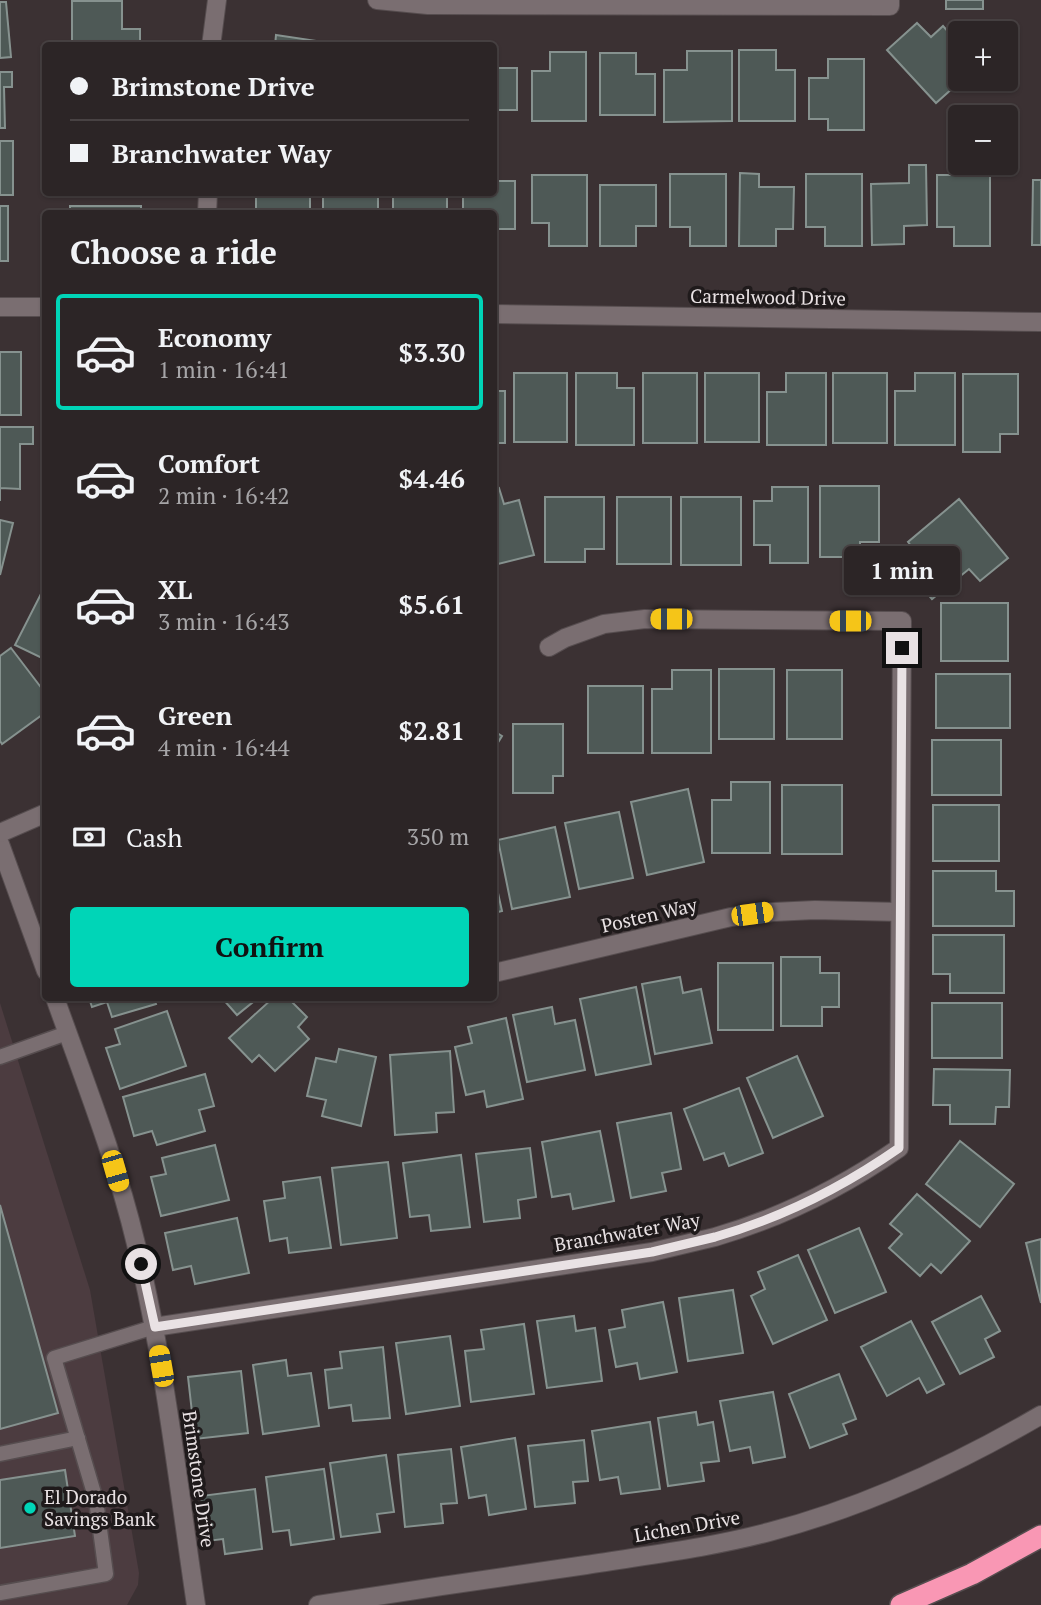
<!DOCTYPE html>
<meta charset="utf-8">
<style>
body{margin:0;font-family:"PT Serif",serif;background:#342d2e;color:#f1f3f6;height:100vh;display:flex;flex-direction:column;font-size:26px;white-space:nowrap}
*{box-sizing:border-box;margin:0}
p{font-size:23px;color:#a6a5a7}
.icon{flex:none;width:38px;height:38px;fill:none;stroke:currentColor;stroke-width:2;stroke-linecap:round;stroke-linejoin:round}
.map{position:relative;flex:1;overflow:hidden}
.details{position:absolute;left:42px;top:210px;width:455px;height:791px;display:flex;flex-direction:column;background:#2c2526;border-radius:7px;box-shadow:0 2px 5px #0004,0 0 0 2px #484243}
.details>*{flex:none}
.banner{position:absolute;left:42px;top:42px;width:455px;height:154px;border-radius:7px;box-shadow:0 2px 5px #0004,0 0 0 2px #484243;display:grid;align-content:center;height:154px;padding:0 28px;background:#2c2526}
.controls{position:absolute;left:948px;top:21px;display:grid;gap:14px}
.controls a{display:grid;place-items:center;width:70px;height:70px;border-radius:7px;background:#2c2526;box-shadow:0 2px 5px #0004,0 0 0 2px #484243;font-size:35px}
.end{position:absolute;width:32px;height:32px;margin:-16px;border:9px solid #e9e2e4;background:#111;box-shadow:0 0 0 4px #111}
.from{border-radius:50%}
.bubble{position:absolute;height:49px;border-radius:7px;background:#2c2526;box-shadow:0 2px 5px #0004,0 0 0 2px #484243;font-size:23px;font-weight:800;line-height:49px;text-align:center}
.car{position:absolute;width:21px;height:42px;margin:-21px -10px;border-radius:9px;box-shadow:0 0 5px 2px #0007;background:linear-gradient(#f5c518 24%,#345 0 40%,#f5c518 0 76%,#345 0 86%,#f5c518 0)}
.banner b{display:flex;align-items:center;gap:24px;height:66px;font-size:26px}
.banner b+b{border-top:2px solid #484243}
.banner i{width:18px;height:18px;background:#f1f3f6}
ul{padding:0;list-style:none}
li{display:flex;align-items:center;gap:21px;height:116px;margin:0 14px 10px;padding:0 14px;border:4px solid transparent;border-radius:7px}
li div{flex:1}
li b{display:block;font-size:26px}
li em{font-style:normal;font-weight:800}
li.selected{border-color:#00d5b7}
li>.icon{width:63px;height:63px;stroke-width:1.5}
h2{padding:0 28px;font-size:32px;line-height:84px}
.pay{display:flex;align-items:center;gap:18px;height:77px;padding:0 28px;font-size:26px}
.pay p{margin-inline-start:auto}
.action{display:flex;gap:14px;margin-top:auto;padding:14px 28px}
.action a{flex:1;height:80px;border-radius:7px;background:#00d5b7;color:#111;font-size:28px;font-weight:800;line-height:80px;text-align:center}
.map>svg:first-child{display:block}
</style>
<div class="map">
<svg width="1041" height="1605" viewBox="0 0 1041 1605">
<rect width="100%" height="100%" fill="#3b3133"/>
<path fill="#4c3c40" d="M 0,1003 L 90,1290 L 139,1573 L 138,1585 L 127,1605 L 0,1605 Z"/>
<g fill="#4e5956" stroke="#86928f" stroke-width="2">
<rect x="946" y="0" width="37" height="9"/>
<path d="M 72,1 L 122,1 L 122,29 L 140,29 L 140,46 L 72,46 Z"/>
<path d="M 0,2 L 6,2 L 11,57 L 0,58 Z"/>
<path d="M 917,23 L 931,37 L 943,26 L 961,46 L 961,79 L 963,79 L 936,103 L 887,50 Z"/>
<path d="M 276,35 L 317,41 L 317,46 L 275,46 Z"/>
<path d="M 739,50 L 776,50 L 776,70 L 795,70 L 795,121 L 739,121 Z"/>
<path d="M 687,51 L 732,51 L 732,121 L 664,122 L 664,70 L 687,70 Z"/>
<path d="M 550,52 L 586,52 L 586,121 L 532,121 L 532,71 L 550,71 Z"/>
<path d="M 600,53 L 636,53 L 636,74 L 655,74 L 655,115 L 600,115 Z"/>
<path d="M 828,59 L 864,59 L 864,130 L 828,130 L 828,119 L 809,119 L 809,78 L 828,78 Z"/>
<rect x="494" y="68" width="23" height="42"/>
<path d="M 0,72 L 12,72 L 12,87 L 4,87 L 5,128 L 0,128 Z"/>
<rect x="0" y="141" width="13" height="54"/>
<path d="M 909,165 L 926,165 L 927,225 L 904,226 L 904,244 L 872,245 L 871,184 L 909,183 Z"/>
<path d="M 740,173 L 759,174 L 759,187 L 794,187 L 793,229 L 776,229 L 776,246 L 739,246 Z"/>
<path d="M 670,174 L 726,174 L 726,246 L 690,246 L 690,227 L 670,227 Z"/>
<path d="M 806,174 L 862,174 L 862,246 L 825,246 L 825,227 L 806,227 Z"/>
<path d="M 532,175 L 587,175 L 587,246 L 549,246 L 549,223 L 532,223 Z"/>
<path d="M 937,175 L 990,175 L 990,246 L 954,246 L 954,227 L 937,227 Z"/>
<path d="M 1033,180 L 1041,180 L 1041,245 L 1032,245 Z"/>
<path d="M 494,181 L 515,181 L 515,229 L 494,229 L 494,214 L 463,214 L 463,192 L 494,192 Z"/>
<path d="M 600,185 L 656,185 L 656,226 L 636,226 L 636,246 L 600,246 Z"/>
<rect x="256" y="192" width="54" height="22"/>
<rect x="323" y="192" width="55" height="22"/>
<rect x="393" y="192" width="54" height="22"/>
<rect x="0" y="206" width="8" height="55"/>
<rect x="70" y="206" width="71" height="8"/>
<rect x="0" y="352" width="21" height="63"/>
<rect x="514" y="373" width="53" height="69"/>
<path d="M 576,373 L 617,373 L 617,388 L 634,388 L 634,445 L 576,445 Z"/>
<rect x="643" y="373" width="54" height="70"/>
<rect x="705" y="373" width="54" height="69"/>
<path d="M 786,373 L 826,373 L 826,445 L 767,445 L 767,392 L 786,392 Z"/>
<rect x="833" y="373" width="54" height="70"/>
<path d="M 915,373 L 955,373 L 955,445 L 895,445 L 895,391 L 915,391 Z"/>
<path d="M 963,374 L 1018,374 L 1018,434 L 1000,434 L 1000,452 L 963,452 Z"/>
<rect x="494" y="391" width="11" height="52"/>
<path d="M 0,427 L 33,427 L 33,444 L 20,444 L 20,489 L 0,488 L 0,501 Z"/>
<path d="M 820,486 L 879,486 L 879,542 L 860,542 L 860,557 L 820,557 Z"/>
<path d="M 772,487 L 808,487 L 808,563 L 770,563 L 770,545 L 754,545 L 754,501 L 772,501 Z"/>
<path d="M 499,488 L 504,504 L 519,500 L 534,555 L 494,565 L 494,490 Z"/>
<path d="M 545,497 L 604,497 L 604,549 L 585,549 L 585,562 L 545,562 Z"/>
<rect x="617" y="497" width="54" height="67"/>
<rect x="681" y="497" width="60" height="68"/>
<path d="M 959,499 L 1008,558 L 980,581 L 969,569 L 932,599 L 906,569 L 920,557 L 908,542 Z"/>
<path d="M 0,520 L 13,523 L 0,575 Z"/>
<path d="M 45,586 L 46,586 L 46,660 L 15,645 Z"/>
<rect x="941" y="603" width="67" height="58"/>
<path d="M 11,648 L 46,694 L 46,712 L 2,744 L 0,741 L 0,656 Z"/>
<rect x="719" y="669" width="55" height="70"/>
<path d="M 672,670 L 711,670 L 711,753 L 652,753 L 652,689 L 672,689 Z"/>
<rect x="787" y="670" width="55" height="69"/>
<rect x="936" y="674" width="74" height="54"/>
<rect x="588" y="686" width="55" height="67"/>
<path d="M 513,724 L 563,724 L 563,776 L 553,776 L 553,793 L 513,793 Z"/>
<path d="M 494,731 L 502,736 L 494,749 Z"/>
<rect x="932" y="740" width="69" height="55"/>
<path d="M 731,782 L 770,782 L 770,853 L 712,853 L 712,800 L 731,800 Z"/>
<rect x="782" y="785" width="60" height="69"/>
<path d="M 688,789 L 704,862 L 647,875 L 631,802 Z"/>
<rect x="933" y="805" width="66" height="56"/>
<path d="M 619,812 L 633,878 L 579,889 L 565,823 Z"/>
<path d="M 555,827 L 570,897 L 512,909 L 498,840 Z"/>
<path d="M 933,871 L 996,871 L 996,891 L 1014,891 L 1014,926 L 933,926 Z"/>
<path d="M 494,875 L 502,911 L 494,913 Z"/>
<path d="M 933,935 L 1004,935 L 1004,993 L 950,993 L 950,974 L 933,974 Z"/>
<path d="M 781,957 L 820,957 L 820,973 L 839,973 L 839,1007 L 822,1007 L 822,1026 L 781,1026 Z"/>
<rect x="718" y="963" width="55" height="67"/>
<path d="M 680,977 L 683,993 L 701,989 L 712,1043 L 655,1054 L 642,984 Z"/>
<path d="M 636,987 L 651,1064 L 596,1075 L 580,999 Z"/>
<path d="M 89,998 L 154,998 L 156,1004 L 112,1017 L 107,1002 L 92,1007 Z"/>
<path d="M 222,998 L 258,998 L 237,1015 Z"/>
<path d="M 273,998 L 288,998 L 307,1017 L 298,1027 L 309,1039 L 275,1071 L 259,1055 L 252,1062 L 229,1038 Z"/>
<rect x="932" y="1003" width="70" height="55"/>
<path d="M 552,1007 L 555,1024 L 575,1020 L 585,1070 L 527,1082 L 513,1015 Z"/>
<path d="M 167,1011 L 186,1066 L 120,1089 L 106,1048 L 120,1044 L 115,1029 Z"/>
<path d="M 506,1018 L 523,1099 L 487,1107 L 484,1091 L 466,1095 L 455,1047 L 472,1043 L 468,1027 Z"/>
<path d="M 339,1049 L 376,1057 L 361,1126 L 322,1116 L 326,1100 L 307,1096 L 316,1058 L 336,1062 Z"/>
<path d="M 450,1051 L 454,1112 L 436,1113 L 437,1132 L 395,1135 L 390,1055 Z"/>
<path d="M 797,1056 L 823,1116 L 773,1138 L 747,1078 Z"/>
<path d="M 934,1069 L 1010,1070 L 1009,1107 L 996,1107 L 995,1124 L 950,1124 L 950,1105 L 933,1105 Z"/>
<path d="M 205,1074 L 214,1106 L 199,1110 L 205,1131 L 157,1145 L 152,1131 L 134,1136 L 123,1097 Z"/>
<path d="M 739,1088 L 763,1153 L 729,1166 L 724,1153 L 704,1160 L 684,1109 Z"/>
<path d="M 671,1113 L 681,1169 L 662,1173 L 666,1191 L 631,1198 L 617,1123 Z"/>
<path d="M 600,1131 L 614,1201 L 573,1209 L 570,1194 L 552,1197 L 542,1142 Z"/>
<path d="M 960,1141 L 1014,1184 L 980,1227 L 926,1184 Z"/>
<path d="M 215,1145 L 229,1200 L 161,1216 L 151,1177 L 166,1174 L 162,1158 Z"/>
<path d="M 530,1148 L 536,1197 L 518,1200 L 520,1218 L 484,1222 L 476,1154 Z"/>
<path d="M 461,1155 L 470,1227 L 431,1231 L 429,1215 L 410,1217 L 403,1163 Z"/>
<path d="M 388,1162 L 397,1238 L 341,1245 L 332,1168 Z"/>
<path d="M 320,1177 L 331,1248 L 289,1253 L 287,1238 L 270,1241 L 264,1201 L 285,1198 L 283,1182 Z"/>
<path d="M 917,1194 L 970,1241 L 941,1273 L 931,1264 L 920,1276 L 889,1248 L 902,1234 L 890,1224 Z"/>
<path d="M 0,1205 L 58,1413 L 0,1429 Z"/>
<path d="M 237,1218 L 249,1273 L 195,1284 L 191,1266 L 173,1270 L 165,1233 Z"/>
<path d="M 859,1228 L 886,1292 L 835,1313 L 808,1250 Z"/>
<path d="M 1041,1239 L 1041,1303 L 1026,1243 Z"/>
<path d="M 798,1255 L 827,1320 L 773,1344 L 751,1296 L 765,1289 L 758,1272 Z"/>
<path d="M 733,1290 L 743,1353 L 688,1361 L 679,1298 Z"/>
<path d="M 981,1296 L 1000,1331 L 985,1339 L 994,1357 L 960,1374 L 932,1322 Z"/>
<path d="M 663,1302 L 677,1372 L 640,1379 L 637,1363 L 616,1367 L 609,1330 L 625,1327 L 622,1310 Z"/>
<path d="M 574,1316 L 576,1331 L 595,1328 L 602,1381 L 547,1388 L 537,1321 Z"/>
<path d="M 911,1321 L 944,1384 L 927,1393 L 919,1378 L 887,1396 L 861,1347 Z"/>
<path d="M 524,1324 L 534,1394 L 471,1402 L 465,1351 L 484,1349 L 481,1330 Z"/>
<path d="M 450,1336 L 460,1406 L 406,1414 L 396,1343 Z"/>
<path d="M 383,1347 L 390,1418 L 353,1421 L 351,1405 L 329,1408 L 325,1370 L 342,1368 L 340,1352 Z"/>
<path d="M 286,1360 L 288,1376 L 311,1373 L 319,1426 L 263,1434 L 253,1365 Z"/>
<path d="M 241,1371 L 248,1433 L 195,1439 L 188,1377 Z"/>
<path d="M 839,1374 L 856,1419 L 843,1424 L 847,1434 L 810,1448 L 789,1394 Z"/>
<path d="M 773,1392 L 785,1457 L 753,1463 L 750,1447 L 730,1451 L 720,1401 Z"/>
<path d="M 696,1412 L 698,1425 L 713,1422 L 719,1461 L 701,1463 L 704,1481 L 668,1486 L 658,1418 Z"/>
<path d="M 650,1422 L 660,1489 L 621,1494 L 618,1477 L 600,1480 L 592,1431 Z"/>
<path d="M 515,1438 L 526,1509 L 489,1515 L 486,1495 L 469,1498 L 461,1447 Z"/>
<path d="M 584,1440 L 588,1481 L 573,1482 L 575,1503 L 535,1507 L 528,1446 Z"/>
<path d="M 451,1449 L 457,1503 L 441,1504 L 443,1523 L 405,1527 L 398,1455 Z"/>
<path d="M 386,1455 L 394,1512 L 377,1514 L 380,1532 L 341,1537 L 330,1463 Z"/>
<path d="M 324,1469 L 334,1539 L 291,1545 L 289,1530 L 273,1532 L 266,1477 Z"/>
<path d="M 65,1470 L 75,1536 L 0,1548 L 0,1480 Z"/>
<path d="M 255,1489 L 262,1549 L 225,1554 L 223,1539 L 207,1541 L 201,1496 Z"/>
</g>
<g fill="none" stroke-linecap="round" stroke-linejoin="round">
<defs>
<g id="service">
<path d="M 0,1057 L 67,1033"/>
<path d="M 0,1454 L 78,1438"/>
<path d="M 0,1593 L 106,1574 L 96,1500 L 54,1358 L 154,1327"/>
</g>
<g id="minor">
<path d="M 377,0 L 428,5 L 890,6 L 890,0"/>
<path d="M 0,307 L 46,307"/>
<path d="M 494,314 L 1041,322"/>
<path d="M 0,844 L 46,971"/>
<path d="M 494,973 L 731,917 L 773,912 L 815,910 L 900,912"/>
<path d="M 55,998 C 84,1079 116,1160 136,1244 C 165,1363 178,1484 196,1605"/>
<path d="M 154,1327 L 652,1252 C 673,1247 694,1242 715,1237 C 780,1218 843,1187 899,1148 L 902,621 L 645,619 L 604,624 L 565,638 L 549,647"/>
</g>
<g id="tertiary">
<path d="M 211,46 L 217,0"/>
<path d="M 207,214 L 208,192"/>
<path d="M 0,833 L 46,813"/>
<path d="M 318,1605 C 407,1591 497,1578 586,1565 C 647,1555 709,1548 769,1532 C 865,1507 955,1465 1041,1415"/>
</g>
<path id="motorway" d="M 901,1605 L 972,1574 L 1041,1536"/>
</defs>
<use href="#service" stroke="#564d4f" stroke-width="17"/>
<use href="#minor" stroke="#564d4f" stroke-width="20"/>
<use href="#tertiary" stroke="#564d4f" stroke-width="20"/>
<use href="#motorway" stroke="#564d4f" stroke-width="24"/>
<use href="#service" stroke="#7a6e71" stroke-width="14"/>
<use href="#minor" stroke="#7a6e71" stroke-width="18"/>
<use href="#tertiary" stroke="#7a6e71" stroke-width="18"/>
<use href="#motorway" stroke="#f997b4" stroke-width="21"/>
</g>
<g fill="none" stroke-linecap="round" stroke-linejoin="round">
<path stroke="#e9e2e4" stroke-width="9" d="M 141,1264 L 155,1327 L 652,1252 C 673,1247 694,1242 715,1237 C 781,1218 843,1187 899,1148 L 902,648"/>
</g>
<circle fill="#00d5b7" stroke="#1f1a1b" stroke-width="2.5" cx="30" cy="1508" r="7"/>
<g text-anchor="middle" stroke-width="7" stroke-linejoin="round" paint-order="stroke">
<g font-size="19" fill="#e9e2e4" stroke="#1f1a1b">
<text transform="translate(768 297) rotate(1)" y="7">Carmelwood Drive</text>
<text transform="translate(649 915) rotate(-13)" y="7">Posten Way</text>
<text transform="translate(627 1232) rotate(-10)" y="7">Branchwater Way</text>
<text transform="translate(199 1479) rotate(82)" y="7">Brimstone Drive</text>
<text transform="translate(687 1526) rotate(-10)" y="7">Lichen Drive</text>
</g>
<g font-size="19" fill="#e9e2e4" stroke="#1f1a1b" text-anchor="start">
<text x="44" y="1504">El Dorado<tspan x="44" dy="22">Savings Bank</tspan></text>
</g>
</g>
</svg>
<div class="controls">
<a>+</a>
<a>−</a>
</div>
<i class="end from" style="left:141px;top:1264px"></i>
<i class="end" style="left:902px;top:648px"></i>
<div class="bubble" style="left:844px;top:546px;width:116px">1 min</div>
<i class="car" style="left:671px;top:619px;rotate:270deg"></i>
<i class="car" style="left:850px;top:621px;rotate:270deg"></i>
<i class="car" style="left:752px;top:914px;rotate:82deg"></i>
<i class="car" style="left:115px;top:1171px;rotate:164deg"></i>
<i class="car" style="left:161px;top:1366px;rotate:350deg"></i>
<div class="banner">
<b><i class="from"></i>Brimstone Drive</b>
<b><i></i>Branchwater Way</b>
</div>
<section class="details">
<h2>Choose a ride</h2>
<ul>
<li class="selected"><svg class="icon" aria-label="car" viewBox="0 0 24 24"><path d="M5 17H2v-5l4-1 3-4h7l3 4 3 1v5h-3M9 17h6M6 11h13"/><circle cx="7" cy="17" r="2"/><circle cx="17" cy="17" r="2"/></svg><div><b>Economy</b><p>1 min · 16:41</p></div><em>$3.30</em></li>
<li><svg class="icon" aria-label="car" viewBox="0 0 24 24"><path d="M5 17H2v-5l4-1 3-4h7l3 4 3 1v5h-3M9 17h6M6 11h13"/><circle cx="7" cy="17" r="2"/><circle cx="17" cy="17" r="2"/></svg><div><b>Comfort</b><p>2 min · 16:42</p></div><em>$4.46</em></li>
<li><svg class="icon" aria-label="car" viewBox="0 0 24 24"><path d="M5 17H2v-5l4-1 3-4h7l3 4 3 1v5h-3M9 17h6M6 11h13"/><circle cx="7" cy="17" r="2"/><circle cx="17" cy="17" r="2"/></svg><div><b>XL</b><p>3 min · 16:43</p></div><em>$5.61</em></li>
<li><svg class="icon" aria-label="car" viewBox="0 0 24 24"><path d="M5 17H2v-5l4-1 3-4h7l3 4 3 1v5h-3M9 17h6M6 11h13"/><circle cx="7" cy="17" r="2"/><circle cx="17" cy="17" r="2"/></svg><div><b>Green</b><p>4 min · 16:44</p></div><em>$2.81</em></li>
</ul>
<div class="pay"><svg class="icon" aria-label="cash" viewBox="0 0 24 24"><path d="M3 7h18v10H3z"/><circle cx="12" cy="12" r="2"/></svg>Cash<p>350 m</p></div>
<div class="action"><a>Confirm</a></div>
</section>
</div>
